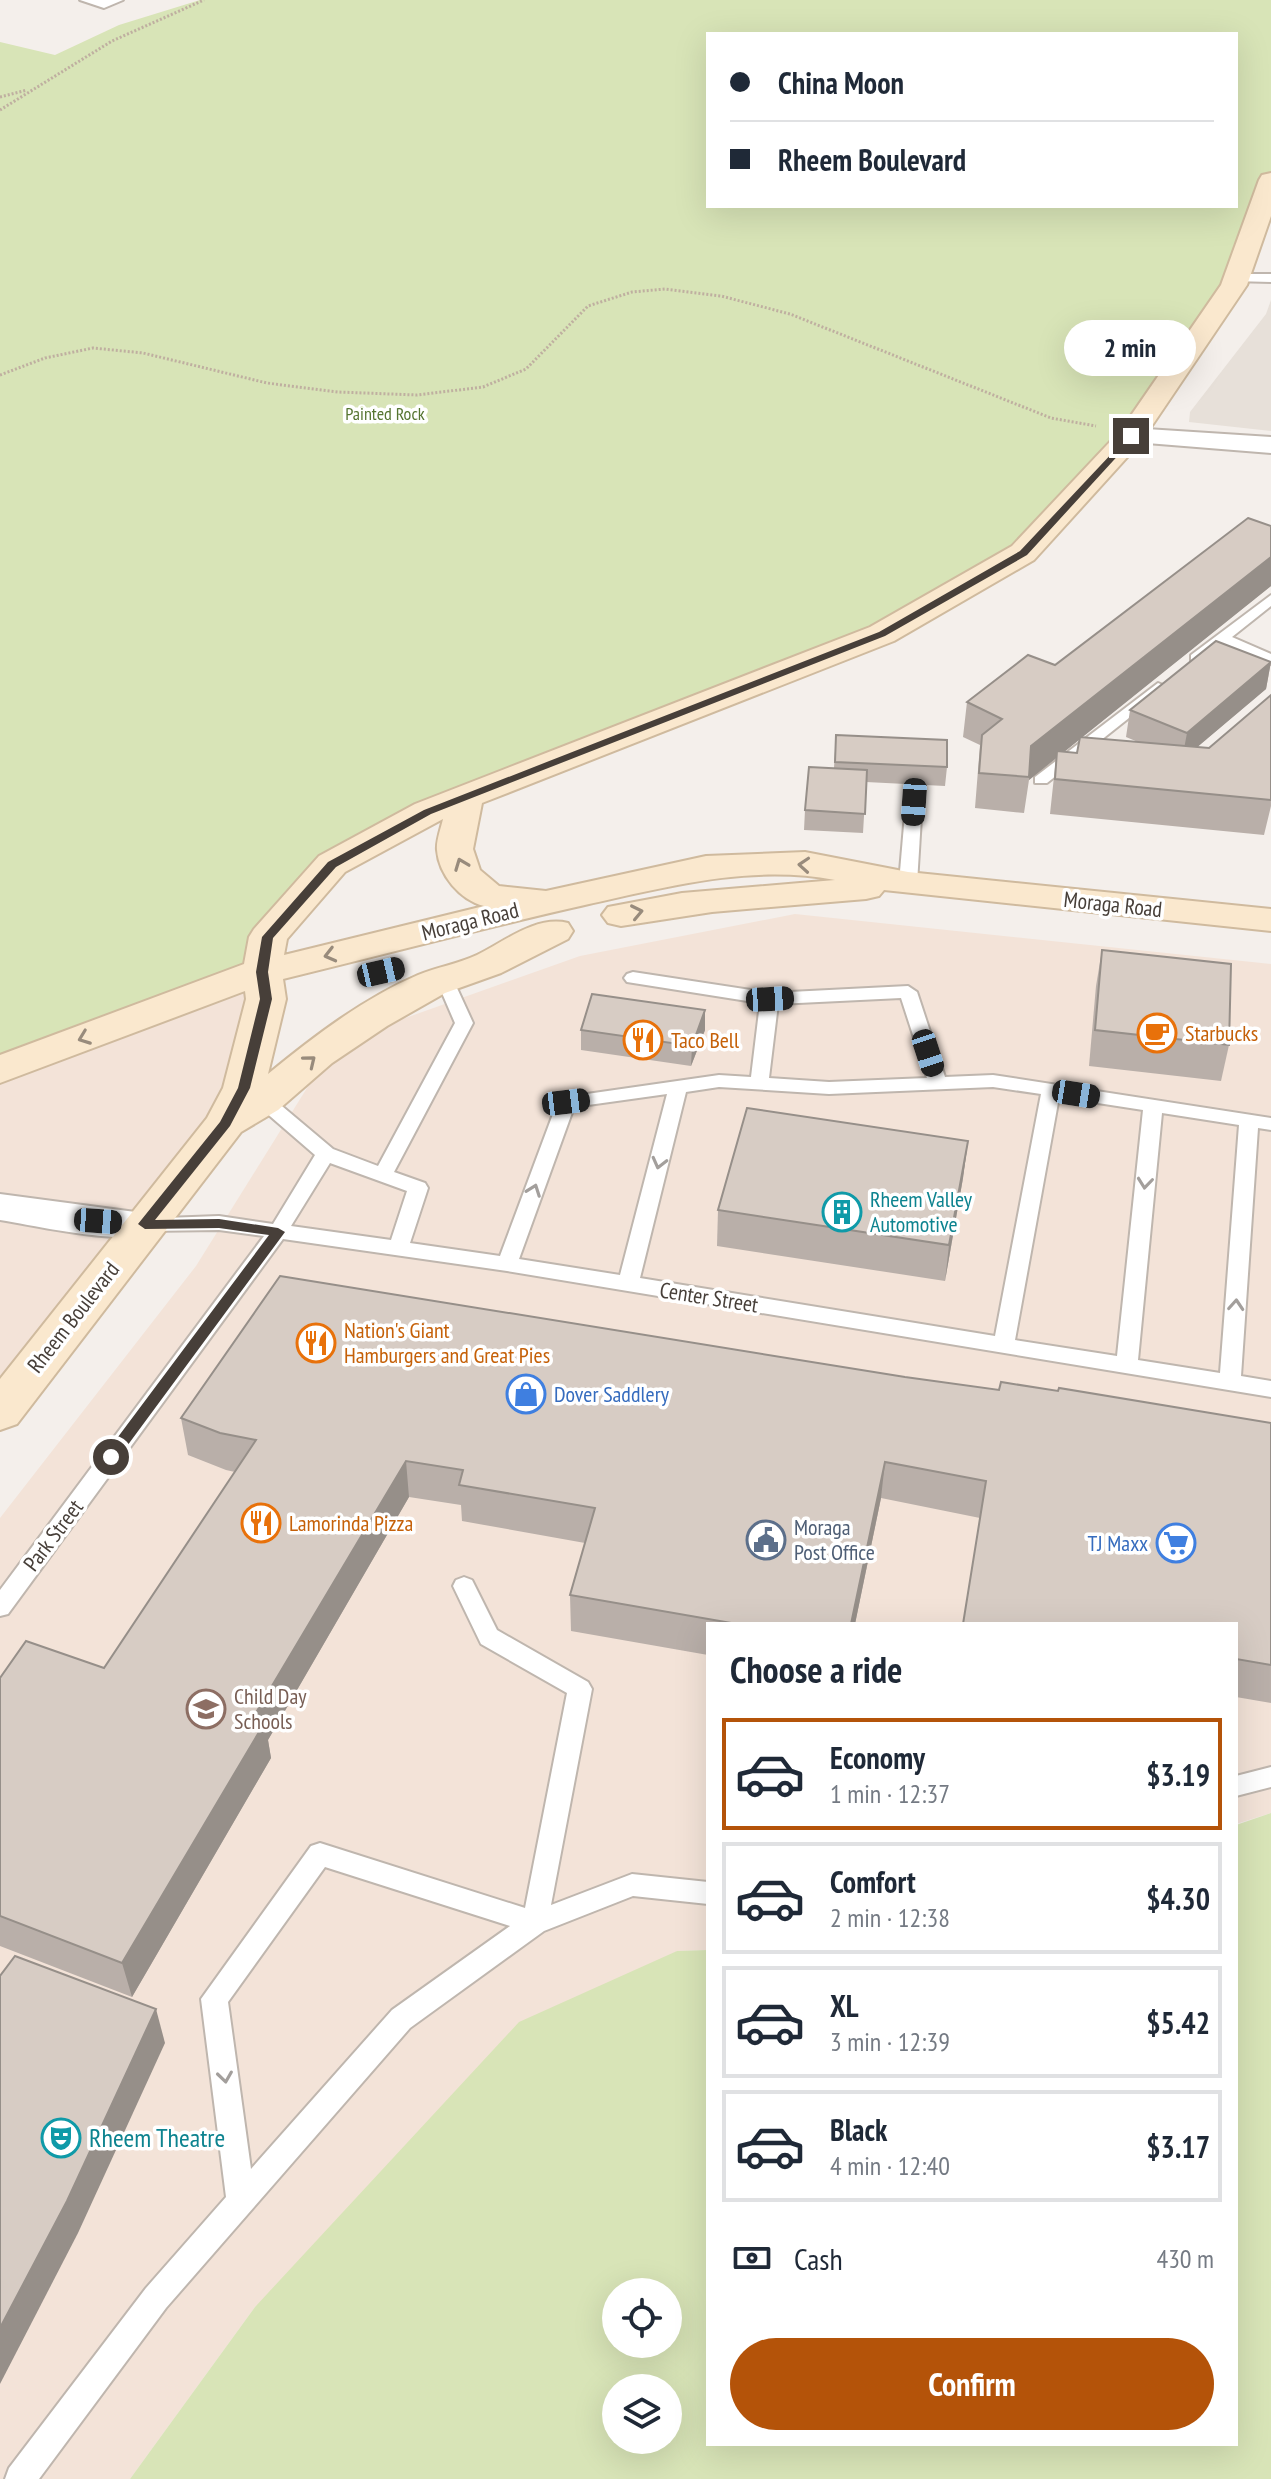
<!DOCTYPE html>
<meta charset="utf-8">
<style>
body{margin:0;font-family:"PT Sans Narrow",sans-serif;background:#f6f6f7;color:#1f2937;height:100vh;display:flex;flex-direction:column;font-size:30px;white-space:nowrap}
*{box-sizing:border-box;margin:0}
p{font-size:26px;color:#747a83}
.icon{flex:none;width:44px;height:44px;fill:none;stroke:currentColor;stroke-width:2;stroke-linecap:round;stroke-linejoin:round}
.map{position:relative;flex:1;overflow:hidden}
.side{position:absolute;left:706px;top:1622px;width:532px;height:824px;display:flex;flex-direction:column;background:#fff;border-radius:0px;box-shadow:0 8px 32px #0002}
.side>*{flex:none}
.top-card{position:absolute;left:706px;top:32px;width:532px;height:176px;border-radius:0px;box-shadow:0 8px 32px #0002;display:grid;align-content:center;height:176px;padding:0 24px;background:#fff}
.tools{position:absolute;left:602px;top:2278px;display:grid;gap:16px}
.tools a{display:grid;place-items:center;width:80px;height:80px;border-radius:50%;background:#fff;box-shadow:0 8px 32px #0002;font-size:40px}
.end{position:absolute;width:36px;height:36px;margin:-18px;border:10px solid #473f39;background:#fff;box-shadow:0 0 0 4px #fff}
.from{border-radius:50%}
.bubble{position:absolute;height:56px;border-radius:28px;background:#fff;box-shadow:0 8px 32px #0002;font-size:26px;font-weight:700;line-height:56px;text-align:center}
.car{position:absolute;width:24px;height:48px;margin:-24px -12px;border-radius:10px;box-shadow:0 0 6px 2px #0007;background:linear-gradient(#222 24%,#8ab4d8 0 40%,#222 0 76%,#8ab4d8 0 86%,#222 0)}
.top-card b{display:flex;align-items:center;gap:28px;height:76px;font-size:30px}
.top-card b+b{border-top:2px solid #e0e1e3}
.top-card i{width:20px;height:20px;background:#1f2937}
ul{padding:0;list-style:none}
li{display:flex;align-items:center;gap:24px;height:112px;margin:0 16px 12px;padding:0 8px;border:4px solid #e0e1e3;border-radius:0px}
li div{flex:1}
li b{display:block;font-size:30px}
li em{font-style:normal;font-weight:700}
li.on{border-color:#b45309}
li>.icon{width:72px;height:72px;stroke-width:1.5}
h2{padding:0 24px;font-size:36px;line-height:96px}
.pay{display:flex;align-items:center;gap:20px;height:88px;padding:0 24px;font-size:30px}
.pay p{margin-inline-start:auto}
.cta{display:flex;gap:16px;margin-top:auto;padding:16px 24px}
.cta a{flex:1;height:92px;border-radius:48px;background:#b45309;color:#fff;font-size:32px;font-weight:700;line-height:92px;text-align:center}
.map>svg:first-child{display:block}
</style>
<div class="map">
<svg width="1271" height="2479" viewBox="0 0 1271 2479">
<rect width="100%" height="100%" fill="#f4efeb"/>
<path fill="#e7e0d9" d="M 1271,300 L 1271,431 L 1189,422 L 1190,412 L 1266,314 Z"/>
<g fill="#f3e3d8">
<path d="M 795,914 L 1271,964 L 1271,1813 L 1236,1824 L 1236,1624 L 708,1624 L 708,1950 L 677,1951 L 255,2307 L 130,2479 L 0,2479 L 0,1518 L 196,1266 L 335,1043 L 580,956 Z"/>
<path d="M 262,972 L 244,1088 L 0,1412 L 0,1071 Z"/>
</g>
<g fill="#d8e4b7" fill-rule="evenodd">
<path d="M 200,0 L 1271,0 L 1271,180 L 1237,278 L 1131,436 L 1023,553 L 882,634 L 332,865 L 262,972 L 0,1071 L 0,42 L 55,55 L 119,25 ZM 708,34 L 1236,34 L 1236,206 L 708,206 Z"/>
<path d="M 1271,1813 L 1271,2479 L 130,2479 L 255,2307 L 519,2022 L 677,1951 L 708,1950 L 708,2444 L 1236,2444 L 1236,1825 ZM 616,2292 L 668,2292 L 668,2344 L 616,2344 ZM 616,2388 L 668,2388 L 668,2440 L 616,2440 Z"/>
</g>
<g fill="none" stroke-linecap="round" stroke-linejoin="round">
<defs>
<g id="lane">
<path d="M 80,0 L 123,0 L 104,8 Z"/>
<path d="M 1237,274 L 1271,274 L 1271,282 L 1233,281 L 1231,278 Z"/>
<path d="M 1271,595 L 1271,606 L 1232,637 L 1271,654 L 1271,664 L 1223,644 L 1201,661 L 1191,661 L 1191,655 Z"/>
<path d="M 1158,683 L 1163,685 L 1163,691 L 1047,783 L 1035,783 L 1035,777 Z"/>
<path d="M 914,797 L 922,802 L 917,883 L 908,888 L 899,883 L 906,802 Z"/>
<path d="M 633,972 L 770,993 L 908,986 L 917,992 L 945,1077 L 993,1075 L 1271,1118 L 1271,1130 L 1258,1128 L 1241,1376 L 1271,1381 L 1271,1397 L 507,1271 L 283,1239 L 8,1614 L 0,1616 L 0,1590 L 264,1236 L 219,1230 L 145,1231 L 135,1224 L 138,1219 L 219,1216 L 273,1224 L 315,1155 L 256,1104 L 254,1100 L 256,1096 L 270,1096 L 333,1149 L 378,1166 L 455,1023 L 436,979 L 445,973 L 451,975 L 473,1023 L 394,1172 L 425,1183 L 428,1188 L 410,1243 L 500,1256 L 559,1098 L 719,1075 L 751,1077 L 760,1003 L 627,982 L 624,978 L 627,974 ZM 901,998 L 927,1078 L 829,1082 L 769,1078 L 778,1004 ZM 719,1087 L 829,1094 L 993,1087 L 1041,1094 L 995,1336 L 640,1278 L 686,1092 ZM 667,1094 L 620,1275 L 519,1259 L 574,1107 ZM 1059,1097 L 1143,1110 L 1117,1356 L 1015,1340 ZM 1162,1113 L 1239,1125 L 1220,1373 L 1138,1360 ZM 330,1163 L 407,1191 L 391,1240 L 291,1226 Z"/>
<path d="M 464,1577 L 472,1580 L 497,1630 L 588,1682 L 592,1689 L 551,1905 L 632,1874 L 708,1882 L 708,1904 L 633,1896 L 544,1931 L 410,2028 L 166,2308 L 39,2479 L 5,2479 L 9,2468 L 146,2288 L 226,2197 L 201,1999 L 311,1846 L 320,1843 L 525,1908 L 567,1693 L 481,1644 L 453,1586 L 456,1580 ZM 325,1867 L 510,1926 L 392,2010 L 251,2169 L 228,2002 Z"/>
<path d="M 1271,1767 L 1271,1787 L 1236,1796 L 1236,1776 Z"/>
</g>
<g id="street">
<path d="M 1131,428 L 1271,437 L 1271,453 L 1122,441 L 1118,436 L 1122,431 Z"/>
<path d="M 0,1194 L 158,1215 L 164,1224 L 158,1233 C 118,1245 43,1227 0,1220 Z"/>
</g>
<path id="secondary" d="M 1271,173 L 1271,216 L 1247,285 L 1141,442 L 1034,560 L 894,641 L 482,803 L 473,849 L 480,870 L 499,886 L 546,891 L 706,856 L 805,852 L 908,872 L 1271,909 L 1271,931 L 884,890 L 879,896 L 866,899 L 712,912 L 621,926 L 608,923 L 602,915 L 608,907 L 682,893 L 835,880 C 753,864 670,886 589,904 C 487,927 385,954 283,979 L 286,999 L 268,1074 C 313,1037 364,998 418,975 C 437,967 458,964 477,955 C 504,942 536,915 568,923 L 573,931 L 568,939 L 501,973 L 445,993 L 387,1026 L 332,1063 L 278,1110 L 241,1132 L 17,1424 L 0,1430 L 0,1379 L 207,1118 L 223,1088 L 246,999 L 245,991 L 0,1083 L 0,1055 L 244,964 L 249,937 L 254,929 L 319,856 L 415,804 L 870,627 L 1012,546 L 1121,430 L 1221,285 L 1259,180 L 1262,175 ZM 443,819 C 441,828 436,841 437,850 C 439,875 460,900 484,906 L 284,955 L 287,939 L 345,872 Z"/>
</defs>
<use href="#lane" stroke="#bfb6ae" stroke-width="4"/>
<use href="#street" stroke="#bfb6ae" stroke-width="4"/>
<use href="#secondary" stroke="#cfba9e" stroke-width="4"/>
<g stroke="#bfafa0" stroke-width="3" stroke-dasharray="2 2" stroke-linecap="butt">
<path d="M 0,97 L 27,90"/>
<path d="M 0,110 L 112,41 L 204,0"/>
<path d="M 0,375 L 45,358 L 93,348 L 143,353 L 267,383 L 338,392 L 417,395 L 483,387 L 526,369 L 588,306 L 632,292 L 665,289 L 721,296 L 790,314 L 1051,418 L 1096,426"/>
</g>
<use href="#lane" fill="#fff" fill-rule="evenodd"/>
<use href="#street" fill="#fff" fill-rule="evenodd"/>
<use href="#secondary" fill="#fae8ce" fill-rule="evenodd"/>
</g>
<g fill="#b9afa9" fill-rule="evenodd">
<path d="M 1271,526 L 1271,586 L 1082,737 L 1138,742 L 1126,737 L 1130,710 L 1271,661 L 1266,689 L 1197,747 L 1209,748 L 1271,695 L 1271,806 L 1264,835 L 1050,814 L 1056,758 L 1029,780 L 1024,813 L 975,808 L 980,745 L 963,737 L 967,702 L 1055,665 ZM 1080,739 L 1077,753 L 1064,752 Z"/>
<path d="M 836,735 L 947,767 L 945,786 L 866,782 L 863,833 L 804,830 L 805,810 L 834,768 Z"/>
<path d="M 1102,950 L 1229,1045 L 1221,1081 L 1089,1066 L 1096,986 Z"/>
<path d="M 581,1030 L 705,1030 L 691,1066 L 581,1050 Z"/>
<path d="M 968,1141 L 963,1178 L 945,1281 L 717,1246 L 718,1210 Z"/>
<path d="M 905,1377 L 999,1390 L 1271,1423 L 1271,1703 L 1236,1697 L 1236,1624 L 980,1518 L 881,1498 L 855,1624 L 708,1624 L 708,1655 L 571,1631 L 570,1595 L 585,1543 L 462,1521 L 461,1505 L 409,1497 L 268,1740 L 271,1758 L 132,1997 L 0,1946 L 0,1678 L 104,1668 L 235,1472 L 226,1470 L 188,1455 L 181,1418 Z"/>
</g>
<g fill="#968f89">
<path d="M 1271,557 L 1271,586 L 1029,780 L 1031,746 Z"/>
<path d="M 1271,662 L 1266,689 L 1182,760 L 1187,733 Z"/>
<path d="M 705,1010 L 705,1030 L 691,1066 L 692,1046 Z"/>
<path d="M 968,1141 L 963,1178 L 945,1281 L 949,1245 Z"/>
<path d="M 406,1461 L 409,1497 L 268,1740 L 271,1758 L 132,1997 L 122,1963 L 254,1716 Z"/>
<path d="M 885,1462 L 881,1498 L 855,1624 L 851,1624 Z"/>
<path d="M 156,2009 L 165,2043 L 78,2233 L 0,2384 L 0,2328 Z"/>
</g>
<g fill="#d7ccc4" stroke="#968f89" stroke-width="2">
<path d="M 1248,518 L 1271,526 L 1271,557 L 1031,746 L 1029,777 L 979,773 L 982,735 L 1002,719 L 967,702 L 1028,655 L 1055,665 Z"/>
<path d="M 1216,641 L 1271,662 L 1187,733 L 1130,710 Z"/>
<path d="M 1271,695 L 1271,800 L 1055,779 L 1057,751 L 1077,753 L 1080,737 L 1209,748 Z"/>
<path d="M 836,735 L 947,740 L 947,767 L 835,762 Z"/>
<path d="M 809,767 L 867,770 L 865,814 L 805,810 Z"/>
<path d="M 1102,950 L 1231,964 L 1229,1045 L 1095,1030 Z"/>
<path d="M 592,994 L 705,1010 L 692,1046 L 581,1030 Z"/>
<path d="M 747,1108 L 968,1141 L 949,1245 L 718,1210 Z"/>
<path d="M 280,1276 L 905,1377 L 999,1390 L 1001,1382 L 1058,1391 L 1059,1388 L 1271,1423 L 1271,1665 L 1236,1659 L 1236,1624 L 963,1624 L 986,1481 L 885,1462 L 851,1624 L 737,1624 L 570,1595 L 595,1508 L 459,1485 L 463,1470 L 406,1461 L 254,1716 L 265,1722 L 122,1963 L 0,1916 L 0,1678 L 26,1641 L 104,1668 L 256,1440 L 220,1433 L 181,1418 Z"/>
<path d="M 15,1956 L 156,2009 L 67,2201 L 0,2328 L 0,1976 Z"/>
</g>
<defs><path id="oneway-chevron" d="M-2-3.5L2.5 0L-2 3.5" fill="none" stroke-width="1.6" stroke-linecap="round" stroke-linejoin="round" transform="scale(2)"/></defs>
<g stroke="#988b7c">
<use href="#oneway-chevron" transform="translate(461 864) rotate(-111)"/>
<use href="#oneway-chevron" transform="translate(804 865) rotate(-176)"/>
<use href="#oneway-chevron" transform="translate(637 912) rotate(-12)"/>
<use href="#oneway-chevron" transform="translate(330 955) rotate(166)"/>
<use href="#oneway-chevron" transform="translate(84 1038) rotate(159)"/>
<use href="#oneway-chevron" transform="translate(310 1061) rotate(-39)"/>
</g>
<g stroke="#a39f9c">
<use href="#oneway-chevron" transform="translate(659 1163) rotate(104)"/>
<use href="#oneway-chevron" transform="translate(1145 1183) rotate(96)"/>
<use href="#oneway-chevron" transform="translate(534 1190) rotate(-70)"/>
<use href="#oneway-chevron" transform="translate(1236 1305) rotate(-86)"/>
<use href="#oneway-chevron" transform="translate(225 2077) rotate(82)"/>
</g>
<path fill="#473f39" d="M 1131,433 L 1134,438 L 1027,555 L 885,636 L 431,814 L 336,867 L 273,938 L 268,972 L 272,999 L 250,1088 L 230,1126 L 155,1220 L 219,1219 L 278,1228 L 285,1232 L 116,1461 L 106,1461 L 106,1453 L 269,1235 L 219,1228 L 145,1229 L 138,1224 L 220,1122 L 238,1088 L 260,999 L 256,972 L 262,937 L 328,862 L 424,810 L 879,632 L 1020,551 Z"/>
<defs>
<symbol id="cafe-ring" viewBox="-11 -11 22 22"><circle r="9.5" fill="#fff" stroke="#e8710a" stroke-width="1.5"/><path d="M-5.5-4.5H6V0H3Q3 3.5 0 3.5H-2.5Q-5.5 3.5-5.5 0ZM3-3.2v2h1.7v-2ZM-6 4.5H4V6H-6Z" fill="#e8710a"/></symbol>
<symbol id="restaurant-ring" viewBox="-11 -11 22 22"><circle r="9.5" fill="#fff" stroke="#e8710a" stroke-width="1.5"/><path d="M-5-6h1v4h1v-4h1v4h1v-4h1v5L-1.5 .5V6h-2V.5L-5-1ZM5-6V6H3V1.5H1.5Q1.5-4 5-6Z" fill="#e8710a"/></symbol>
<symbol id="building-ring" viewBox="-11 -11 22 22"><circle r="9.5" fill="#fff" stroke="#0f9aa8" stroke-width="1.5"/><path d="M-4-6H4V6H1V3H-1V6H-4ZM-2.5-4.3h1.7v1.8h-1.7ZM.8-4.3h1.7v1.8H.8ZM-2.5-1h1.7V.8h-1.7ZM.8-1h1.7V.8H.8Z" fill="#0f9aa8"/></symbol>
<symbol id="shop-ring" viewBox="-11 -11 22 22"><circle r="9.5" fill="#fff" stroke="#3f7fe0" stroke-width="1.5"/><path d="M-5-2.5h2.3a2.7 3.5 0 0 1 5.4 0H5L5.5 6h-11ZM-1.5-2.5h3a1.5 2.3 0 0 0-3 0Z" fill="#3f7fe0"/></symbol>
<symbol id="civic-ring" viewBox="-11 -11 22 22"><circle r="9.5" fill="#fff" stroke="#5c6f8a" stroke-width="1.5"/><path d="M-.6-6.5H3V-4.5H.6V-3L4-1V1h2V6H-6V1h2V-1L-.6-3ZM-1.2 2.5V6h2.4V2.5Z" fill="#5c6f8a"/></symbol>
<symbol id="supermarket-ring" viewBox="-11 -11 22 22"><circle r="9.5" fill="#fff" stroke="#3f7fe0" stroke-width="1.5"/><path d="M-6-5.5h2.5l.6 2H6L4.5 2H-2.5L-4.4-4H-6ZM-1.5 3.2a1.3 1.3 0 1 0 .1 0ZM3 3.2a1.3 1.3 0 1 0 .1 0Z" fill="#3f7fe0"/></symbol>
<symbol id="school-ring" viewBox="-11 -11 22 22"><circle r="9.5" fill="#fff" stroke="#8d6e63" stroke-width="1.5"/><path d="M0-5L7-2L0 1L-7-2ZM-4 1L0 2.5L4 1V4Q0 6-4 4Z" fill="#8d6e63"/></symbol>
<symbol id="theatre-ring" viewBox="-11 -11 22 22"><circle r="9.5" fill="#fff" stroke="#0f9aa8" stroke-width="1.5"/><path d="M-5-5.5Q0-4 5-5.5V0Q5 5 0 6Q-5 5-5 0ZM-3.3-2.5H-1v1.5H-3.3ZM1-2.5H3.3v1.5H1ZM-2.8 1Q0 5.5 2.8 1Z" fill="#0f9aa8"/></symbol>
</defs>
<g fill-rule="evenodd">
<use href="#cafe-ring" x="1135" y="1011" width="44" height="44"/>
<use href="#restaurant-ring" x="621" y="1018" width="44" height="44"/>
<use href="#building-ring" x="820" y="1190" width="44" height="44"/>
<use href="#restaurant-ring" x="294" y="1321" width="44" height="44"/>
<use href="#shop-ring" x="504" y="1372" width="44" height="44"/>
<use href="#restaurant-ring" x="239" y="1501" width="44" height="44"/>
<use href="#civic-ring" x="744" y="1518" width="44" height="44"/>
<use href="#supermarket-ring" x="1154" y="1521" width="44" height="44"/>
<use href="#school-ring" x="184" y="1687" width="44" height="44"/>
<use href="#theatre-ring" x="39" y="2116" width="44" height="44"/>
</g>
<g text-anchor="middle" stroke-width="7" stroke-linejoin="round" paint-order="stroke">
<g font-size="18" fill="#567531" stroke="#fff">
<text x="385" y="420">Painted Rock</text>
</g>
<g font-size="22" fill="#473f39" stroke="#fff">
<text transform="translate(1113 904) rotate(6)" y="8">Moraga Road</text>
<text transform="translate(470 921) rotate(-14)" y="8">Moraga Road</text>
<text transform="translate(709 1297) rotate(9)" y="8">Center Street</text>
<text transform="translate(73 1317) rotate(-52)" y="8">Rheem Boulevard</text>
<text transform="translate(53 1535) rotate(-53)" y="8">Park Street</text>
</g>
<g font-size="22" fill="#c56008" stroke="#fff" text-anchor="start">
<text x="1185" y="1041">Starbucks</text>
<text x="671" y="1048">Taco Bell</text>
<text x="344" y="1338">Nation's Giant<tspan x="344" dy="25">Hamburgers and Great Pies</tspan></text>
<text x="289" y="1531">Lamorinda Pizza</text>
</g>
<g font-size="22" fill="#0d838f" stroke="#fff" text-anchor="start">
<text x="870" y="1207">Rheem Valley<tspan x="870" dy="25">Automotive</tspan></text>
</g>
<g font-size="22" fill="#366cbe" stroke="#fff" text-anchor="start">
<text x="554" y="1402">Dover Saddlery</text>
<text x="1148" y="1551" text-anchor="end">TJ Maxx</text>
</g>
<g font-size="22" fill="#4e5e75" stroke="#fff" text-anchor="start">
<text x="794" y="1535">Moraga<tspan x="794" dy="25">Post Office</tspan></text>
</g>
<g font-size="22" fill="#785e54" stroke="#fff" text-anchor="start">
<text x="234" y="1704">Child Day<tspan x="234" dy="25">Schools</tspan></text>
</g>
<g font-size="26" fill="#0d838f" stroke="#fff" text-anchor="start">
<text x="89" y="2147">Rheem Theatre</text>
</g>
</g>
</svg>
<div class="tools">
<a><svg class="icon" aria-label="locate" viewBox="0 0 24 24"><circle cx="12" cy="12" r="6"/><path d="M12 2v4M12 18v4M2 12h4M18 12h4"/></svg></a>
<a><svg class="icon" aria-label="layers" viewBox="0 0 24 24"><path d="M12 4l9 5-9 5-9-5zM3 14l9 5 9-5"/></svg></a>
</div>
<i class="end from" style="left:111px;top:1457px"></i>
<i class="end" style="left:1131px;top:436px"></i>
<div class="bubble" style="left:1064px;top:320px;width:132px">2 min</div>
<i class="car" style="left:914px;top:802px;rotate:184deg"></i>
<i class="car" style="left:381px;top:972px;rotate:77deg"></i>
<i class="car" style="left:770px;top:999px;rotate:87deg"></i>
<i class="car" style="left:928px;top:1053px;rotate:162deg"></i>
<i class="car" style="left:1076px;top:1094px;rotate:99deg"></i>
<i class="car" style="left:566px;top:1102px;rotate:83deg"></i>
<i class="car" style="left:98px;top:1221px;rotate:94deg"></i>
<div class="top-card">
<b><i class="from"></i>China Moon</b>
<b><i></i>Rheem Boulevard</b>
</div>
<section class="side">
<h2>Choose a ride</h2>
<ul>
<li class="on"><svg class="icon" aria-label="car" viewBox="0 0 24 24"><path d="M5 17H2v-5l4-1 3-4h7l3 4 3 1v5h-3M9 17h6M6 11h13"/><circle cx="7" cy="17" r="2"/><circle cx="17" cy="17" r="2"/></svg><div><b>Economy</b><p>1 min · 12:37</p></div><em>$3.19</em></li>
<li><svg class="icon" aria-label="car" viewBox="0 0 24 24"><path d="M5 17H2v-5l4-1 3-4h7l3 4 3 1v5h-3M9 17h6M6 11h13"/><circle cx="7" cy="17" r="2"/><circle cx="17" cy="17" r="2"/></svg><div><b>Comfort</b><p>2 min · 12:38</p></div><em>$4.30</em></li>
<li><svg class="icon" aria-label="car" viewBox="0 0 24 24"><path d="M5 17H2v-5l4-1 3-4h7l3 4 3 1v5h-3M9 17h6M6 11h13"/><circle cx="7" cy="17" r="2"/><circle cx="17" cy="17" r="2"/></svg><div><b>XL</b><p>3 min · 12:39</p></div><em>$5.42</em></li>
<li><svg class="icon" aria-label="car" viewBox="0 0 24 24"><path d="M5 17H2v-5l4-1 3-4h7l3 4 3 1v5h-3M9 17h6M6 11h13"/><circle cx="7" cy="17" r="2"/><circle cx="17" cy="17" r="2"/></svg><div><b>Black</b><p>4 min · 12:40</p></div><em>$3.17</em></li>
</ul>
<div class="pay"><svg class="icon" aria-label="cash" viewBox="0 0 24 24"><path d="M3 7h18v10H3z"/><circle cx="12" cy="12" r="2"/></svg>Cash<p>430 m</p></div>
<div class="cta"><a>Confirm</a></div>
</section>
</div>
